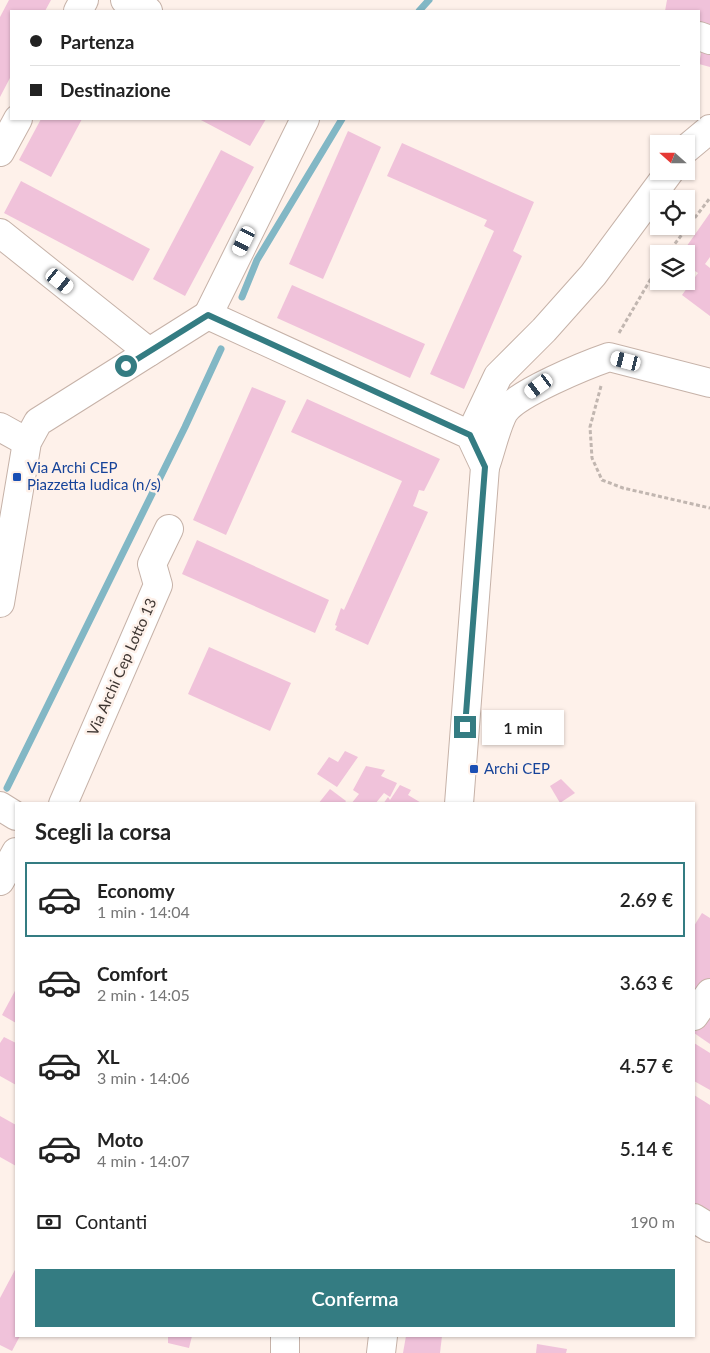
<!DOCTYPE html>
<html lang="it">
<meta charset="utf-8">
<style>
body{margin:0;font-family:Lato,sans-serif;background:#f2f2f2;color:#222;height:100vh;display:flex;flex-direction:column;font-size:19px;white-space:nowrap}
*{box-sizing:border-box;margin:0}
p{font-size:16px;color:#767676}
.icon{flex:none;width:28px;height:28px;fill:none;stroke:currentColor;stroke-width:2;stroke-linecap:round;stroke-linejoin:round}
.map{position:relative;flex:1;overflow:hidden}
.side{position:absolute;left:15px;top:802px;width:680px;height:535px;display:flex;flex-direction:column;background:#fff;border-radius:0px;box-shadow:0 1px 4px #0004}
.side>*{flex:none}
.hud{position:absolute;left:10px;top:10px;width:690px;height:110px;border-radius:0px;box-shadow:0 1px 4px #0004;display:grid;align-content:center;height:110px;padding:0 20px;background:#fff}
.needle{width:32px;rotate:291deg}
.fabs{position:absolute;left:650px;top:135px;display:grid;gap:10px}
.fabs a{display:grid;place-items:center;width:45px;height:45px;border-radius:0px;background:#fff;box-shadow:0 1px 4px #0004;font-size:25px}
.end{position:absolute;width:22px;height:22px;margin:-11px;border:6px solid #347c82;background:#fff;box-shadow:0 0 0 2px #fff}
.from{border-radius:50%}
.bubble{position:absolute;height:35px;border-radius:0px;background:#fff;box-shadow:0 1px 4px #0004;font-size:16px;font-weight:600;line-height:35px;text-align:center}
.car{position:absolute;width:15px;height:30px;margin:-15px -8px;border-radius:6px;box-shadow:0 0 4px 1px #0007;background:linear-gradient(#fff 24%,#345 0 40%,#fff 0 76%,#345 0 86%,#fff 0)}
.hud b{display:flex;align-items:center;gap:18px;height:48px;font-size:19px}
.hud b+b{border-top:1px solid #e0e0e0}
.hud i{width:12px;height:12px;background:#222}
ul{padding:0;list-style:none}
li{display:flex;align-items:center;gap:15px;height:75px;margin:0 10px 8px;padding:0 10px;border:2px solid transparent;border-radius:0px}
li div{flex:1}
li b{display:block;font-size:19px}
li em{font-style:normal;font-weight:600}
li.current{border-color:#347c82}
li>.icon{width:45px;height:45px;stroke-width:1.5}
h2{padding:0 20px;font-size:22px;line-height:60px}
.pay{display:flex;align-items:center;gap:12px;height:55px;padding:0 20px;font-size:19px}
.pay p{margin-inline-start:auto}
.primary-button{display:flex;gap:10px;margin-top:auto;padding:10px 20px}
.primary-button a{flex:1;height:58px;border-radius:0px;background:#347c82;color:#fff;font-size:20px;font-weight:600;line-height:58px;text-align:center}
.map>svg:first-child{display:block}
</style>
<div class="map">
<svg width="710" height="1353" viewBox="0 0 710 1353">
<rect width="100%" height="100%" fill="#fef1ea"/>
<g fill="none" stroke-linecap="round" stroke-linejoin="round">
<g stroke="#82b7c5" stroke-width="7">
<path d="M 419,11 L 429,0"/>
<path d="M 242,297 L 257,260 L 342,119"/>
<path d="M 7,788 L 185,427 L 221,349"/>
</g>
</g>
<g fill="#f0c2da">
<path d="M 9,0 L 51,0 L 45,11 L 11,11 L 11,76 L 0,97 L 0,17 Z"/>
<path d="M 667,0 L 710,0 L 710,28 L 699,26 L 699,11 L 665,11 Z"/>
<path d="M 702,49 L 710,51 L 710,67 L 699,64 Z"/>
<path d="M 41,119 L 82,119 L 51,177 L 19,160 Z"/>
<path d="M 199,119 L 266,119 L 250,146 Z"/>
<path d="M 348,131 L 381,147 L 323,279 L 289,264 Z"/>
<path d="M 402,143 L 534,202 L 513,251 L 522,256 L 464,389 L 430,374 L 494,231 L 484,226 L 487,220 L 387,176 Z"/>
<path d="M 221,150 L 254,167 L 185,296 L 153,279 Z"/>
<path d="M 21,181 L 150,249 L 133,281 L 4,213 Z"/>
<path d="M 710,213 L 710,257 L 705,264 L 710,268 L 710,316 L 682,295 L 698,273 L 686,265 L 684,250 Z"/>
<path d="M 292,285 L 425,344 L 410,378 L 277,318 Z"/>
<path d="M 252,387 L 286,401 L 226,535 L 193,520 Z"/>
<path d="M 307,399 L 440,459 L 424,491 L 419,490 L 415,501 L 413,506 L 428,512 L 368,645 L 335,630 L 337,626 L 335,625 L 341,608 L 344,610 L 402,481 L 291,432 Z"/>
<path d="M 197,540 L 329,600 L 315,633 L 182,574 Z"/>
<path d="M 209,647 L 291,683 L 270,731 L 188,694 Z"/>
<path d="M 345,751 L 358,757 L 337,787 L 317,774 L 329,757 L 338,762 Z"/>
<path d="M 366,766 L 385,770 L 381,776 L 397,783 L 390,797 L 384,793 L 375,804 L 351,804 L 359,794 L 353,790 Z"/>
<path d="M 561,779 L 575,793 L 560,803 L 550,786 Z"/>
<path d="M 400,785 L 411,790 L 408,795 L 423,804 L 383,804 L 388,797 L 390,800 Z"/>
<path d="M 330,789 L 346,801 L 344,804 L 318,804 Z"/>
<path d="M 702,913 L 710,918 L 710,985 L 694,1006 L 694,926 Z"/>
<path d="M 16,989 L 16,1023 L 2,1015 Z"/>
<path d="M 710,1003 L 710,1044 L 694,1033 L 694,1029 Z"/>
<path d="M 4,1037 L 16,1043 L 16,1085 L 0,1076 L 0,1043 Z"/>
<path d="M 694,1043 L 710,1053 L 710,1090 L 694,1081 Z"/>
<path d="M 694,1095 L 710,1105 L 710,1221 L 694,1212 Z"/>
<path d="M 0,1116 L 16,1125 L 16,1166 L 0,1157 Z"/>
<path d="M 16,1268 L 16,1336 L 20,1336 L 12,1351 L 0,1345 L 0,1298 Z"/>
<path d="M 168,1336 L 192,1336 L 189,1348 L 168,1343 Z"/>
<path d="M 406,1336 L 442,1336 L 440,1353 L 403,1353 Z"/>
<path d="M 537,1344 L 567,1349 L 566,1353 L 536,1353 Z"/>
</g>
<g fill="none" stroke-linecap="round" stroke-linejoin="round">
<defs>
<g id="minor">
<path d="M 125,0 L 148,11"/>
<path d="M 78,11 L 84,0"/>
<path d="M 699,36 L 710,40"/>
<path d="M 686,149 L 710,129"/>
<path d="M 0,152 L 18,119"/>
<path d="M 0,233 L 149,352"/>
<path d="M 208,315 L 305,119"/>
<path d="M 0,427 L 27,442"/>
<path d="M 470,435 L 498,376 L 544,330 L 593,275 L 670,171"/>
<path d="M 485,467 C 491,451 496,426 504,412 C 517,393 586,365 609,357 L 710,383"/>
<path d="M 0,603 L 27,442 L 38,422 L 208,315 L 470,435 L 485,467 L 459,804"/>
<path d="M 63,804 L 158,585 L 152,564 L 169,529"/>
<path d="M 0,806 L 16,816"/>
<path d="M 0,881 L 16,852"/>
<path d="M 694,1016 L 710,993"/>
<path d="M 694,1218 L 710,1228"/>
<path d="M 285,1353 L 285,1336"/>
<path d="M 381,1353 L 383,1336"/>
</g>
</defs>
<use href="#minor" stroke="#c6b2a8" stroke-width="30"/>
<g stroke="#c1b6b0" stroke-width="3" stroke-dasharray="4 2.5" stroke-linecap="butt">
<path d="M 667,254 L 710,198"/>
<path d="M 619,333 L 659,265"/>
<path d="M 601,386 L 590,427 L 592,458 L 602,480 L 623,488 L 710,508"/>
</g>
<use href="#minor" stroke="#fff" stroke-width="28"/>
</g>
<g fill="none" stroke-linecap="round" stroke-linejoin="round">
<path stroke="#347c82" stroke-width="6" d="M 126,366 L 208,315 L 470,435 L 485,467 L 465,727"/>
</g>
<g fill="#1a4fb4" stroke="#fef1ea" stroke-width="2">
<rect x="12" y="472" width="10" height="10" rx="2.5"/>
<rect x="469" y="764" width="10" height="10" rx="2.5"/>
</g>
<g text-anchor="middle" stroke-width="5" stroke-linejoin="round" paint-order="stroke">
<g font-size="15" fill="#164399" stroke="#fef1ea" text-anchor="start">
<text x="27" y="473">Via Archi CEP<tspan x="27" dy="17">Piazzetta ludica (n/s)</tspan></text>
<text x="484" y="774">Archi CEP</text>
</g>
<g font-size="15" fill="#3e3632" stroke="#fef1ea">
<text transform="translate(122 667) rotate(-66)" y="5">Via Archi Cep Lotto 13</text>
</g>
</g>
</svg>
<div class="fabs">
<a><svg class="needle" viewBox="-14 -14 28 28"><path d="M0-13l5 13h-10z" fill="#e53935"/><path d="M0 13l5-13h-10z" fill="#767676"/></svg></a>
<a><svg class="icon" aria-label="locate" viewBox="0 0 24 24"><circle cx="12" cy="12" r="6"/><path d="M12 2v4M12 18v4M2 12h4M18 12h4"/></svg></a>
<a><svg class="icon" aria-label="layers" viewBox="0 0 24 24"><path d="M12 4l9 5-9 5-9-5zM3 14l9 5 9-5"/></svg></a>
</div>
<i class="end from" style="left:126px;top:366px"></i>
<i class="end" style="left:465px;top:727px"></i>
<div class="bubble" style="left:482px;top:710px;width:82px">1 min</div>
<i class="car" style="left:244px;top:241px;rotate:206deg"></i>
<i class="car" style="left:60px;top:281px;rotate:129deg"></i>
<i class="car" style="left:626px;top:361px;rotate:284deg"></i>
<i class="car" style="left:539px;top:386px;rotate:234deg"></i>
<div class="hud">
<b><i class="from"></i>Partenza</b>
<b><i></i>Destinazione</b>
</div>
<section class="side">
<h2>Scegli la corsa</h2>
<ul>
<li class="current"><svg class="icon" aria-label="car" viewBox="0 0 24 24"><path d="M5 17H2v-5l4-1 3-4h7l3 4 3 1v5h-3M9 17h6M6 11h13"/><circle cx="7" cy="17" r="2"/><circle cx="17" cy="17" r="2"/></svg><div><b>Economy</b><p>1 min · 14:04</p></div><em>2.69 €</em></li>
<li><svg class="icon" aria-label="car" viewBox="0 0 24 24"><path d="M5 17H2v-5l4-1 3-4h7l3 4 3 1v5h-3M9 17h6M6 11h13"/><circle cx="7" cy="17" r="2"/><circle cx="17" cy="17" r="2"/></svg><div><b>Comfort</b><p>2 min · 14:05</p></div><em>3.63 €</em></li>
<li><svg class="icon" aria-label="car" viewBox="0 0 24 24"><path d="M5 17H2v-5l4-1 3-4h7l3 4 3 1v5h-3M9 17h6M6 11h13"/><circle cx="7" cy="17" r="2"/><circle cx="17" cy="17" r="2"/></svg><div><b>XL</b><p>3 min · 14:06</p></div><em>4.57 €</em></li>
<li><svg class="icon" aria-label="car" viewBox="0 0 24 24"><path d="M5 17H2v-5l4-1 3-4h7l3 4 3 1v5h-3M9 17h6M6 11h13"/><circle cx="7" cy="17" r="2"/><circle cx="17" cy="17" r="2"/></svg><div><b>Moto</b><p>4 min · 14:07</p></div><em>5.14 €</em></li>
</ul>
<div class="pay"><svg class="icon" aria-label="cash" viewBox="0 0 24 24"><path d="M3 7h18v10H3z"/><circle cx="12" cy="12" r="2"/></svg>Contanti<p>190 m</p></div>
<div class="primary-button"><a>Conferma</a></div>
</section>
</div>
